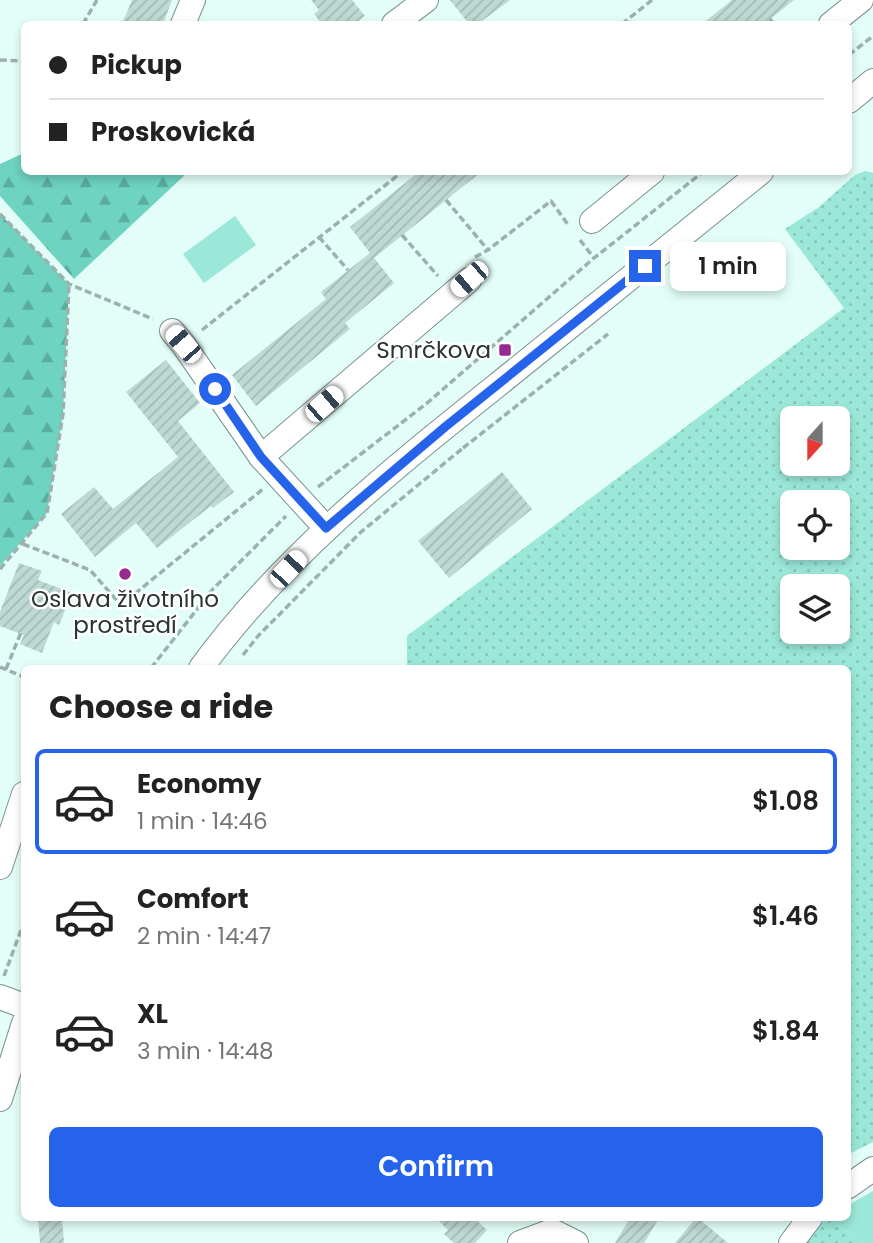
<!DOCTYPE html>
<meta charset="utf-8">
<style>
body{margin:0;font-family:Poppins,sans-serif;background:#f6f6f6;color:#222;height:100vh;display:flex;flex-direction:column;font-size:26px;white-space:nowrap}
*{box-sizing:border-box;margin:0}
p{font-size:23px;color:#767676}
.icon{flex:none;width:38px;height:38px;fill:none;stroke:currentColor;stroke-width:2;stroke-linecap:round;stroke-linejoin:round}
.map{position:relative;flex:1;overflow:hidden}
.details{position:absolute;left:21px;top:665px;width:830px;height:556px;display:flex;flex-direction:column;background:#fff;border-radius:10px;box-shadow:0 4px 10px #0003}
.details>*{flex:none}
.hud{position:absolute;left:21px;top:21px;width:831px;height:154px;border-radius:10px;box-shadow:0 4px 10px #0003;display:grid;align-content:center;height:154px;padding:0 28px;background:#fff}
.needle{width:46px;rotate:201deg}
.controls{position:absolute;left:780px;top:406px;display:grid;gap:14px}
.controls a{display:grid;place-items:center;width:70px;height:70px;border-radius:10px;background:#fff;box-shadow:0 4px 10px #0003;font-size:35px}
.end{position:absolute;width:32px;height:32px;margin:-16px;border:9px solid #2563eb;background:#fff;box-shadow:0 0 0 4px #fff}
.from{border-radius:50%}
.bubble{position:absolute;height:49px;border-radius:10px;background:#fff;box-shadow:0 4px 10px #0003;font-size:23px;font-weight:600;line-height:49px;text-align:center}
.car{position:absolute;width:21px;height:42px;margin:-21px -10px;border-radius:9px;box-shadow:0 0 5px 2px #0007;background:linear-gradient(#fff 24%,#345 0 40%,#fff 0 76%,#345 0 86%,#fff 0)}
.hud b{display:flex;align-items:center;gap:24px;height:66px;font-size:26px}
.hud b+b{border-top:2px solid #e0e0e0}
.hud i{width:18px;height:18px;background:#222}
ul{padding:0;list-style:none}
li{display:flex;align-items:center;gap:21px;height:105px;margin:0 14px 10px;padding:0 14px;border:4px solid transparent;border-radius:10px}
li div{flex:1}
li b{display:block;font-size:26px}
li em{font-style:normal;font-weight:600}
li.selected{border-color:#2563eb}
li>.icon{width:63px;height:63px;stroke-width:1.5}
h2{padding:0 28px;font-size:32px;line-height:84px}
.primary-button{display:flex;gap:14px;margin-top:auto;padding:14px 28px}
.primary-button a{flex:1;height:80px;border-radius:10px;background:#2563eb;color:#fff;font-size:28px;font-weight:600;line-height:80px;text-align:center}
.map>svg:first-child{display:block}
</style>
<div class="map">
<svg width="873" height="1243" viewBox="0 0 873 1243">
<defs>
<pattern id="grass-dots" width="8" height="8" patternUnits="userSpaceOnUse" patternTransform="scale(1.75)"><rect width="8" height="8" fill="#9be8d9"/><path d="M2 2h.1M6 6h.1" fill="none" stroke="#86c7bb" stroke-width="1.8" stroke-linecap="round"/></pattern>
<pattern id="forest-firs" width="22" height="20" patternUnits="userSpaceOnUse" patternTransform="scale(1.75)"><rect width="22" height="20" fill="#6ed3c1"/><path d="M5 1l3.5 6h-7zM16 11l3.5 6h-7z" fill="#5aac9d"/></pattern>
<pattern id="building-hatch" width="6" height="6" patternUnits="userSpaceOnUse" patternTransform="scale(1.75)"><rect width="6" height="6" fill="#bed8d2"/><path d="M-1 1l2-2M0 6l6-6M5 7l2-2" fill="none" stroke="#a3bab5"/></pattern>
</defs>
<rect width="100%" height="100%" fill="#e3fef8"/>
<g fill="url(#grass-dots)" fill-rule="evenodd">
<path d="M 865,171 L 873,173 L 873,1142 L 847,1155 L 847,668 L 407,668 L 407,636 L 844,308 L 785,229 L 819,207 L 855,175 ZM 793,418 L 838,418 L 838,464 L 793,464 ZM 793,502 L 838,502 L 838,548 L 793,548 ZM 793,586 L 838,586 L 838,632 L 793,632 Z"/>
<path d="M 826,1218 L 864,1243 L 806,1243 Z"/>
</g>
<g fill="url(#forest-firs)">
<path d="M 24,153 L 24,172 L 188,172 L 74,279 L 0,196 L 0,164 Z"/>
<path d="M 0,214 L 69,284 L 63,414 L 47,513 L 0,566 Z"/>
</g>
<g fill="#9be8d9">
<path d="M 235,216 L 256,245 L 204,283 L 183,254 Z"/>
<path d="M 873,1191 L 873,1243 L 864,1243 L 826,1218 L 847,1218 L 847,1206 Z"/>
</g>
<g fill="url(#building-hatch)">
<path d="M 132,0 L 172,0 L 163,24 L 122,24 Z"/>
<path d="M 311,0 L 352,0 L 365,16 L 354,24 L 322,24 L 314,14 L 319,10 Z"/>
<path d="M 450,0 L 510,0 L 478,24 L 469,24 Z"/>
<path d="M 732,0 L 794,0 L 764,24 L 702,24 Z"/>
<path d="M 419,172 L 481,172 L 374,258 L 394,283 L 345,323 L 350,329 L 256,406 L 232,375 L 326,299 L 321,292 L 370,253 L 350,227 Z"/>
<path d="M 166,360 L 200,403 L 178,421 L 234,492 L 213,508 L 211,506 L 157,548 L 136,523 L 95,557 L 61,514 L 94,487 L 113,509 L 178,457 L 126,392 Z"/>
<path d="M 502,472 L 532,509 L 449,578 L 418,541 Z"/>
<path d="M 19,563 L 42,571 L 38,580 L 72,593 L 59,625 L 54,622 L 42,653 L 20,644 L 24,635 L 0,626 L 0,612 Z"/>
<path d="M 38,1218 L 62,1218 L 64,1243 L 40,1243 Z"/>
<path d="M 436,1218 L 474,1218 L 487,1230 L 475,1243 L 454,1243 L 444,1234 L 448,1230 Z"/>
<path d="M 630,1218 L 659,1218 L 644,1243 L 615,1243 Z"/>
<path d="M 696,1218 L 698,1218 L 728,1243 L 675,1243 Z"/>
</g>
<g fill="none" stroke-linecap="round" stroke-linejoin="round">
<defs>
<g id="minor">
<path d="M 183,24 L 193,0"/>
<path d="M 394,24 L 426,0"/>
<path d="M 831,24 L 861,0"/>
<path d="M 849,101 L 873,81"/>
<path d="M 592,221 L 652,172"/>
<path d="M 172,331 L 183,344 L 261,457"/>
<path d="M 326,528 L 261,457 L 469,280"/>
<path d="M 201,668 C 285,553 400,463 511,374 C 594,307 678,239 761,172"/>
<path d="M 0,867 L 24,794"/>
<path d="M 0,997 L 24,1006"/>
<path d="M 0,1099 L 24,1023"/>
<path d="M 847,1187 L 873,1169"/>
<path d="M 520,1243 L 552,1231 L 576,1243"/>
<path d="M 791,1243 L 810,1218"/>
</g>
</defs>
<use href="#minor" stroke="#7a938d" stroke-width="26"/>
<g stroke="#9cb1ac" stroke-width="3.5" stroke-dasharray="7 3.5" stroke-linecap="butt">
<path d="M 770,19 L 774,24"/>
<path d="M 83,24 L 97,0"/>
<path d="M 622,24 L 652,0"/>
<path d="M 849,55 L 873,36"/>
<path d="M 0,60 L 24,61"/>
<path d="M 446,200 L 488,250"/>
<path d="M 0,214 L 69,284 L 153,319"/>
<path d="M 402,235 L 438,276"/>
<path d="M 319,237 L 348,270"/>
<path d="M 580,240 L 594,258"/>
<path d="M 475,257 L 488,250 L 551,201 L 569,226"/>
<path d="M 202,330 L 402,172"/>
<path d="M 463,448 L 608,334"/>
<path d="M 318,487 L 426,404 L 594,258 L 703,172"/>
<path d="M 23,544 L 90,570 L 121,605 L 263,489"/>
<path d="M 0,569 L 47,513 L 63,414 L 69,284"/>
<path d="M 243,655 L 258,636 L 361,532 L 463,448"/>
<path d="M 0,667 L 24,677"/>
<path d="M 151,668 L 213,589 L 286,516"/>
<path d="M 6,669 L 22,630"/>
<path d="M 4,976 L 24,922"/>
</g>
<use href="#minor" stroke="#fff" stroke-width="24"/>
</g>
<g fill="none" stroke-linecap="round" stroke-linejoin="round">
<path stroke="#2563eb" stroke-width="9" d="M 215,389 L 261,457 L 326,528 L 445,427 L 645,266"/>
</g>
<g fill="#952b8e" stroke="#fff" stroke-width="2.5">
<rect x="498" y="343" width="14" height="14" rx="3.5"/>
<circle cx="125" cy="574" r="7"/>
</g>
<g text-anchor="middle" stroke-width="5" stroke-linejoin="round" paint-order="stroke">
<g font-size="23" fill="#293331" stroke="#fff" text-anchor="end">
<text x="491" y="358">Smrčkova</text>
<text x="125" y="607" text-anchor="middle">Oslava životního<tspan x="125" dy="26">prostředí</tspan></text>
</g>
</g>
</svg>
<div class="controls">
<a><svg class="needle" viewBox="-14 -14 28 28"><path d="M0-13l5 13h-10z" fill="#e53935"/><path d="M0 13l5-13h-10z" fill="#767676"/></svg></a>
<a><svg class="icon" aria-label="locate" viewBox="0 0 24 24"><circle cx="12" cy="12" r="6"/><path d="M12 2v4M12 18v4M2 12h4M18 12h4"/></svg></a>
<a><svg class="icon" aria-label="layers" viewBox="0 0 24 24"><path d="M12 4l9 5-9 5-9-5zM3 14l9 5 9-5"/></svg></a>
</div>
<i class="end from" style="left:215px;top:389px"></i>
<i class="end" style="left:645px;top:266px"></i>
<div class="bubble" style="left:670px;top:242px;width:116px">1 min</div>
<i class="car" style="left:469px;top:279px;rotate:229deg"></i>
<i class="car" style="left:183px;top:344px;rotate:319deg"></i>
<i class="car" style="left:324px;top:404px;rotate:49deg"></i>
<i class="car" style="left:288px;top:569px;rotate:43deg"></i>
<div class="hud">
<b><i class="from"></i>Pickup</b>
<b><i></i>Proskovická</b>
</div>
<section class="details">
<h2>Choose a ride</h2>
<ul>
<li class="selected"><svg class="icon" aria-label="car" viewBox="0 0 24 24"><path d="M5 17H2v-5l4-1 3-4h7l3 4 3 1v5h-3M9 17h6M6 11h13"/><circle cx="7" cy="17" r="2"/><circle cx="17" cy="17" r="2"/></svg><div><b>Economy</b><p>1 min · 14:46</p></div><em>$1.08</em></li>
<li><svg class="icon" aria-label="car" viewBox="0 0 24 24"><path d="M5 17H2v-5l4-1 3-4h7l3 4 3 1v5h-3M9 17h6M6 11h13"/><circle cx="7" cy="17" r="2"/><circle cx="17" cy="17" r="2"/></svg><div><b>Comfort</b><p>2 min · 14:47</p></div><em>$1.46</em></li>
<li><svg class="icon" aria-label="car" viewBox="0 0 24 24"><path d="M5 17H2v-5l4-1 3-4h7l3 4 3 1v5h-3M9 17h6M6 11h13"/><circle cx="7" cy="17" r="2"/><circle cx="17" cy="17" r="2"/></svg><div><b>XL</b><p>3 min · 14:48</p></div><em>$1.84</em></li>
</ul>
<div class="primary-button"><a>Confirm</a></div>
</section>
</div>
